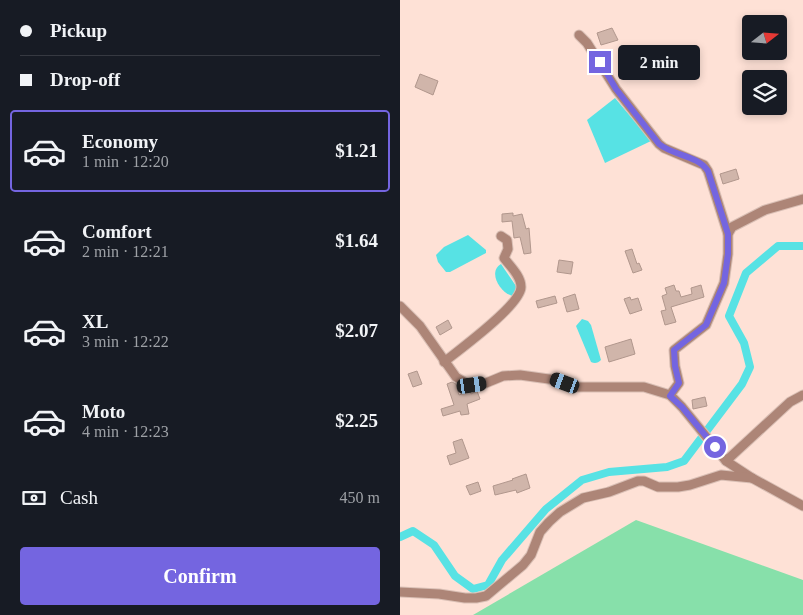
<!DOCTYPE html>
<meta charset="utf-8">
<style>
body{margin:0;font-family:"Times New Roman",serif;background:#242831;color:#f1f3f6;height:100vh;display:flex;flex-direction:column;font-size:19px;white-space:nowrap}
*{box-sizing:border-box;margin:0}
p{font-size:16px;color:#9ea1a6}
.icon{flex:none;width:28px;height:28px;fill:none;stroke:currentColor;stroke-width:2;stroke-linecap:round;stroke-linejoin:round}
.map{position:relative;flex:1;overflow:hidden}
.side{display:flex;flex-direction:column;background:#171b24;width:400px}
.side>*{flex:none}
.guide{display:grid;align-content:center;height:110px;padding:0 20px;background:#171b24}
.needle{width:32px;rotate:73deg}
.fabs{position:absolute;left:342px;top:15px;display:grid;gap:10px}
.fabs a{display:grid;place-items:center;width:45px;height:45px;border-radius:5px;background:#171b24;box-shadow:0 2px 8px #0003;font-size:25px}
.end{position:absolute;width:22px;height:22px;margin:-11px;border:6px solid #7465e0;background:#fff;box-shadow:0 0 0 2px #fff}
.from{border-radius:50%}
.bubble{position:absolute;height:35px;border-radius:5px;background:#171b24;box-shadow:0 2px 8px #0003;font-size:16px;font-weight:600;line-height:35px;text-align:center}
.car{position:absolute;width:15px;height:30px;margin:-15px -8px;border-radius:6px;box-shadow:0 0 4px 1px #0007;background:linear-gradient(#222 24%,#8ab4d8 0 40%,#222 0 76%,#8ab4d8 0 86%,#222 0)}
.guide b{display:flex;align-items:center;gap:18px;height:48px;font-size:19px}
.guide b+b{border-top:1px solid #363941}
.guide i{width:12px;height:12px;background:#f1f3f6}
ul{padding:0;list-style:none}
li{display:flex;align-items:center;gap:15px;height:82px;margin:0 10px 8px;padding:0 10px;border:2px solid transparent;border-radius:5px}
li div{flex:1}
li b{display:block;font-size:19px}
li em{font-style:normal;font-weight:600}
li.on{border-color:#7465e0}
li>.icon{width:45px;height:45px;stroke-width:1.5}
.pay{display:flex;align-items:center;gap:12px;height:55px;padding:0 20px;font-size:19px}
.pay p{margin-inline-start:auto}
.action{display:flex;gap:10px;margin-top:auto;padding:10px 20px}
.action a{flex:1;height:58px;border-radius:5px;background:#7465e0;color:#fff;font-size:20px;font-weight:600;line-height:58px;text-align:center}
main{display:flex;flex:1;min-height:0}
.map>svg:first-child{display:block}
</style>
<main>
<section class="side">
<div class="guide">
<b><i class="from"></i>Pickup</b>
<b><i></i>Drop-off</b>
</div>
<ul>
<li class="on"><svg class="icon" aria-label="car" viewBox="0 0 24 24"><path d="M5 17H2v-5l4-1 3-4h7l3 4 3 1v5h-3M9 17h6M6 11h13"/><circle cx="7" cy="17" r="2"/><circle cx="17" cy="17" r="2"/></svg><div><b>Economy</b><p>1 min · 12:20</p></div><em>$1.21</em></li>
<li><svg class="icon" aria-label="car" viewBox="0 0 24 24"><path d="M5 17H2v-5l4-1 3-4h7l3 4 3 1v5h-3M9 17h6M6 11h13"/><circle cx="7" cy="17" r="2"/><circle cx="17" cy="17" r="2"/></svg><div><b>Comfort</b><p>2 min · 12:21</p></div><em>$1.64</em></li>
<li><svg class="icon" aria-label="car" viewBox="0 0 24 24"><path d="M5 17H2v-5l4-1 3-4h7l3 4 3 1v5h-3M9 17h6M6 11h13"/><circle cx="7" cy="17" r="2"/><circle cx="17" cy="17" r="2"/></svg><div><b>XL</b><p>3 min · 12:22</p></div><em>$2.07</em></li>
<li><svg class="icon" aria-label="car" viewBox="0 0 24 24"><path d="M5 17H2v-5l4-1 3-4h7l3 4 3 1v5h-3M9 17h6M6 11h13"/><circle cx="7" cy="17" r="2"/><circle cx="17" cy="17" r="2"/></svg><div><b>Moto</b><p>4 min · 12:23</p></div><em>$2.25</em></li>
</ul>
<div class="pay"><svg class="icon" aria-label="cash" viewBox="0 0 24 24"><path d="M3 7h18v10H3z"/><circle cx="12" cy="12" r="2"/></svg>Cash<p>450 m</p></div>
<div class="action"><a>Confirm</a></div>
</section>
<div class="map">
<svg width="403" height="615" viewBox="0 0 403 615">
<rect width="100%" height="100%" fill="#fee1d6"/>
<path fill="#87e0aa" d="M 236,520 L 403,580 L 403,615 L 73,615 Z"/>
<g fill="#57e2e4">
<path d="M 215,98 L 251,141 L 205,163 L 187,120 Z"/>
<path d="M 68,235 L 86,250 L 86,253 L 50,272 L 46,272 L 38,262 L 36,255 L 44,247 Z"/>
<path d="M 101,264 L 116,286 L 116,293 L 113,296 C 101,294 87,272 101,264 Z"/>
<path d="M 182,319 L 188,321 L 191,325 L 201,360 C 198,363 195,364 191,362 L 176,326 Z"/>
</g>
<g fill="none" stroke-linecap="round" stroke-linejoin="round">
<path stroke="#57e2e4" stroke-width="8" d="M 0,537 L 13,531 L 34,545 L 55,576 L 73,589 L 88,585 L 102,560 L 146,509 L 182,480 L 209,472 L 267,467 L 284,461 L 342,384 L 350,367 L 344,343 L 329,316 L 346,273 L 378,246 L 403,246"/>
</g>
<g fill="#d0b5aa" stroke="#b1978d">
<path d="M 212,28 L 218,40 L 201,45 L 197,33 Z"/>
<path d="M 20,74 L 38,81 L 33,95 L 15,87 Z"/>
<path d="M 336,169 L 339,179 L 323,184 L 320,174 Z"/>
<path d="M 113,213 L 113,216 L 122,214 L 126,229 L 129,228 L 131,253 L 124,254 L 120,237 L 114,238 L 112,221 L 102,222 L 102,214 Z"/>
<path d="M 232,249 L 237,264 L 239,263 L 242,270 L 233,273 L 225,251 Z"/>
<path d="M 159,260 L 173,262 L 171,274 L 157,272 Z"/>
<path d="M 274,285 L 276,291 L 279,291 L 281,297 L 292,294 L 291,288 L 301,285 L 304,297 L 271,307 L 276,322 L 265,325 L 261,311 L 266,310 L 262,296 L 267,294 L 265,288 Z"/>
<path d="M 175,294 L 179,309 L 167,312 L 163,298 Z"/>
<path d="M 155,296 L 157,303 L 138,308 L 136,301 Z"/>
<path d="M 230,297 L 231,300 L 238,298 L 242,310 L 230,314 L 224,299 Z"/>
<path d="M 48,320 L 52,328 L 40,335 L 36,327 Z"/>
<path d="M 231,339 L 235,354 L 209,362 L 205,347 Z"/>
<path d="M 17,371 L 22,384 L 13,387 L 8,374 Z"/>
<path d="M 52,382 L 56,384 L 59,395 L 70,391 L 71,394 L 77,391 L 80,399 L 67,404 L 69,414 L 61,415 L 60,411 L 43,416 L 41,409 L 54,405 L 47,384 Z"/>
<path d="M 305,397 L 307,406 L 293,409 L 292,400 Z"/>
<path d="M 62,439 L 69,458 L 50,465 L 47,456 L 56,453 L 53,442 Z"/>
<path d="M 126,474 L 130,488 L 117,493 L 116,490 L 95,495 L 93,486 L 113,480 L 112,479 Z"/>
<path d="M 78,482 L 81,491 L 70,495 L 66,486 Z"/>
</g>
<g fill="none" stroke-linecap="round" stroke-linejoin="round">
<defs>
<g id="minor">
<path d="M 179,35 L 187,43 L 216,89 L 259,144 L 264,148 L 304,165 L 308,171 L 328,234"/>
<path d="M 0,306 L 20,326 L 56,377 L 66,383 L 72,385 L 86,383 L 103,376 L 120,375 L 156,380 L 175,387 L 244,387 L 270,395 L 282,407 L 326,461 L 352,478 L 403,506"/>
<path d="M 44,362 C 59,350 121,305 121,287 C 121,276 110,266 104,258 L 108,249 L 107,240 L 101,236"/>
<path d="M 270,395 L 279,383 L 275,366 L 274,350 L 306,325 L 324,283 L 328,254 L 328,234 L 332,227 L 365,210 L 403,199"/>
<path d="M 326,461 L 390,402 L 403,395"/>
<path d="M 0,592 L 39,594 L 65,598 L 76,598 L 86,596 L 123,565 L 131,555 L 140,532 L 149,522 L 160,512 L 183,498 L 209,492 L 238,481 L 244,481 L 258,487 L 278,487 L 290,485 L 321,475 L 352,478"/>
</g>
</defs>
<use href="#minor" stroke="#d9bfb5" stroke-width="11"/>
<use href="#minor" stroke="#ad8577" stroke-width="9"/>
</g>
<g fill="none" stroke-linecap="round" stroke-linejoin="round">
<path stroke="#7465e0" stroke-width="6" d="M 200,62 L 216,89 L 259,144 C 274,156 297,155 308,171 L 328,234 L 328,254 L 324,283 L 306,325 L 274,350 L 275,366 L 279,383 L 270,396 L 282,407 L 315,447"/>
</g>
</svg>
<div class="fabs">
<a><svg class="needle" viewBox="-14 -14 28 28"><path d="M0-13l5 13h-10z" fill="#e53935"/><path d="M0 13l5-13h-10z" fill="#9ea1a6"/></svg></a>
<a><svg class="icon" aria-label="layers" viewBox="0 0 24 24"><path d="M12 4l9 5-9 5-9-5zM3 14l9 5 9-5"/></svg></a>
</div>
<i class="end from" style="left:315px;top:447px"></i>
<i class="end" style="left:200px;top:62px"></i>
<div class="bubble" style="left:218px;top:45px;width:82px">2 min</div>
<i class="car" style="left:165px;top:383px;rotate:290deg"></i>
<i class="car" style="left:72px;top:385px;rotate:82deg"></i>
</div>
</main>
